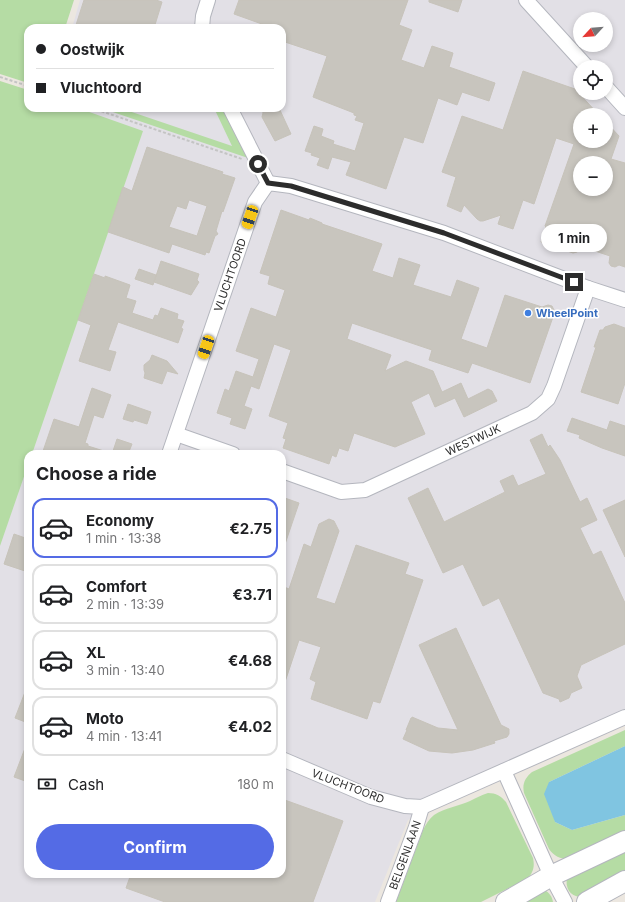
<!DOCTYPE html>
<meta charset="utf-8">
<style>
body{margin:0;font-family:Inter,sans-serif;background:#f2f2f2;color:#202124;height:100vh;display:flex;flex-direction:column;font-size:15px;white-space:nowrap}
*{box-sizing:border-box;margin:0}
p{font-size:13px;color:#757577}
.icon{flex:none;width:22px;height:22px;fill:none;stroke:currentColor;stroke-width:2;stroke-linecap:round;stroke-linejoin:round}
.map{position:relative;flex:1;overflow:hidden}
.drawer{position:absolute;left:24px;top:450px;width:262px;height:428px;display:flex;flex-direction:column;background:#fff;border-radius:12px;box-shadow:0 2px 6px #0003}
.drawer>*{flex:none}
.hud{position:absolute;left:24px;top:24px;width:262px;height:88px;border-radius:12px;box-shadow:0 2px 6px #0003;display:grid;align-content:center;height:88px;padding:0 12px;background:#fff}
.needle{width:26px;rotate:244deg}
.controls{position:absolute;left:573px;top:12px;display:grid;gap:8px}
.controls a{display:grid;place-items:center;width:40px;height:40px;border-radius:50%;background:#fff;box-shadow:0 2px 6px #0003;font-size:20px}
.end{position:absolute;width:18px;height:18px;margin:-9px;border:5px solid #2c2c2c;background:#fff;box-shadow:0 0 0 2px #fff}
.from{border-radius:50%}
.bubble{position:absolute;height:28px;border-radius:14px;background:#fff;box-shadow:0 2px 6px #0003;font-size:13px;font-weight:700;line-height:28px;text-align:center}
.car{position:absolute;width:12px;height:24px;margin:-12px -6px;border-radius:5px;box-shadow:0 0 3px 1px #0007;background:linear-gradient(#f5c518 24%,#345 0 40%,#f5c518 0 76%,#345 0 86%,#f5c518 0)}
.hud b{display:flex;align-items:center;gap:14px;height:38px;font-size:15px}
.hud b+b{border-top:1px solid #e0e0e0}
.hud i{width:10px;height:10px;background:#202124}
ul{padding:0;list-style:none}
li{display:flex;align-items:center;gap:12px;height:60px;margin:0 8px 6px;padding:0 4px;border:2px solid #e0e0e0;border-radius:12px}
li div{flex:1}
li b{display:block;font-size:15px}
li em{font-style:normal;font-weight:700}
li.current{border-color:#546be5}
li>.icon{width:36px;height:36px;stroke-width:1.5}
h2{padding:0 12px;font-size:18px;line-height:48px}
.pay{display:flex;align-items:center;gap:10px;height:44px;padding:0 12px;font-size:15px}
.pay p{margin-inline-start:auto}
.cta{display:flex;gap:8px;margin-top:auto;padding:8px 12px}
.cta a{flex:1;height:46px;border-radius:24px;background:#546be5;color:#fff;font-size:16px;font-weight:700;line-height:46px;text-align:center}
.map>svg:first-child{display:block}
</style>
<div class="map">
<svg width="625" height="902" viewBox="0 0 625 902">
<rect width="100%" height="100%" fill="#ece7e0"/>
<path fill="#e2e0e6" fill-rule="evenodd" d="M 80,0 L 625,0 L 625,720 L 514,770 L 408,820 L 375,902 L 0,902 L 0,545 L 28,457 L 28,874 L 282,874 L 282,454 L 29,454 L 49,108 L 282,108 L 282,28 L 72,28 ZM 580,19 L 606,19 L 606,45 L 580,45 ZM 580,67 L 606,67 L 606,93 L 580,93 ZM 580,115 L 606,115 L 606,141 L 580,141 ZM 580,163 L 606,163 L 606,189 L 580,189 Z"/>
<g fill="#b5dca4">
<path d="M 0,0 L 74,0 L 65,28 L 28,28 L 28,83 L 0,74 Z"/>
<path d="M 0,81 L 28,90 L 28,108 L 78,108 L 143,131 L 32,454 L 28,454 L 28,465 L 0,546 Z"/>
<path d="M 101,108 L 120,108 L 232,146 L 214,108 L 222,108 L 224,110 L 248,158 Z"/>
<path d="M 625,730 L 625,746 L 549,782 L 555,822 L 572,830 L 625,815 L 625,834 L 569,859 C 560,859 554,856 549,849 L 524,793 C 522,784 525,778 532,772 Z"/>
<path d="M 488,793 C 496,793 501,796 506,802 L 533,858 C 535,867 533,873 527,879 L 481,902 L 396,902 L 423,830 C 426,824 429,819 434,815 C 445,808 459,806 470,801 C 476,798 481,795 488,793 Z"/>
<path d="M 625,847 L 625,874 L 580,897 C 570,896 565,888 567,878 Z"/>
<path d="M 545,890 C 549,893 552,896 553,902 L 520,902 Z"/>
</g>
<path fill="#80c5e1" d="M 625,746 L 625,815 L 572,830 L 555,822 L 544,794 L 549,782 Z"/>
<g fill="#c8c5be" stroke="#c7c3ba" fill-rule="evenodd">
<path d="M 84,0 L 156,0 L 162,2 L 154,28 L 75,28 Z"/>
<path d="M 239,0 L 408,0 L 399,25 L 412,30 L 401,60 L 424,68 L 432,46 L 453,53 L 449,67 L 495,83 L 489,101 L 462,92 L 457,105 L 438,98 L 423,143 L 404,137 L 386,189 L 346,175 L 351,162 L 332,157 L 328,169 L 317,165 L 320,158 L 311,155 L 312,153 L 305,151 L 314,126 L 323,129 L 321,136 L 334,141 L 333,144 L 355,151 L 364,123 L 355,120 L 357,116 L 354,115 L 354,113 L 313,97 L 327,56 L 282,41 L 282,28 L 273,28 L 234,14 Z"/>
<path d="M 429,0 L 462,0 L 458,12 L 429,2 Z"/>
<path d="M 523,71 L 575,89 L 599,115 L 580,115 L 580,141 L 606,141 L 606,122 L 619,136 L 611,159 L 625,163 L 625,267 L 619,265 L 615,267 L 611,266 L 609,263 L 610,256 L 583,247 L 577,252 L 573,253 L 541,242 L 546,227 L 545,226 L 574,144 L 556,138 L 534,204 L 523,200 L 513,229 L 498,224 L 501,215 L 483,221 L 480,221 L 477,219 L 464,205 L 461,212 L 447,206 L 456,177 L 442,172 L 462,116 L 503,130 ZM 580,163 L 606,163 L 606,189 L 580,189 Z"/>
<path d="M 262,108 L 279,108 L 291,134 L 275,141 L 262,117 L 263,113 Z"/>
<path d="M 147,147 L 223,172 L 222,174 L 235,178 L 223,212 L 222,211 L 216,231 L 218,234 L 215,236 L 209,253 L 206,252 L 205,255 L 172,244 L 169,253 L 108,232 L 123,187 L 132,191 ZM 189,200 L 207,206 L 197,236 L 169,227 L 177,206 L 186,209 Z"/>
<path d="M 281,210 L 309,220 L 310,218 L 322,223 L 322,224 L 382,244 L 372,271 L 393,278 L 399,258 L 420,265 L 413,285 L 451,297 L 457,280 L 479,288 L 461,339 L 487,348 L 505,295 L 542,307 L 548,305 L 552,306 L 554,310 L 554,314 L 530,383 L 472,363 L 468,373 L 429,360 L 432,350 L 352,323 L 347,339 L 391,355 L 385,371 L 406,361 L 433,371 L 442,392 L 461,383 L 468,399 L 488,389 L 492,391 L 497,401 L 464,417 L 455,398 L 435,407 L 429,393 L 411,402 L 425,434 L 395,447 L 354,433 L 348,451 L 339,448 L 336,457 L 332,455 L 329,464 L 283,448 L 286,439 L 283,438 L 288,423 L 269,416 L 291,350 L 274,344 L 259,389 L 251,386 L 244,406 L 252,409 L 245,429 L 230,424 L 232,418 L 217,413 L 225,389 L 229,391 L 236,371 L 253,377 L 259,359 L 236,351 L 251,308 L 276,317 L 285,290 L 268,284 L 270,276 L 260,273 Z"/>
<path d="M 161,261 L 199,274 L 197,280 L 199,282 L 191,295 L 154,282 Z"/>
<path d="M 139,269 L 156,275 L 153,285 L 135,279 Z"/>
<path d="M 94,274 L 105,278 L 105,276 L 130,285 L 126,298 L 136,301 L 132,313 L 153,320 L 155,315 L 158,316 L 161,308 L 178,314 L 177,319 L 184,321 L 181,328 L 183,329 L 178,343 L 118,322 L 108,350 L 116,352 L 110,371 L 79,361 L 91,325 L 78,320 Z"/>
<path d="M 614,324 L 625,328 L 625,383 L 618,404 L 581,392 L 596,347 L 594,347 L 600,330 L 603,330 L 605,327 Z"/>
<path d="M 152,355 L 167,361 L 178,374 L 167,371 L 162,384 L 144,378 L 145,373 L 144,370 L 144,365 L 150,360 Z"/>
<path d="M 92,388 L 111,395 L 103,418 L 94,415 L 85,443 L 88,444 L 88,446 L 107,452 L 107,454 L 42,454 L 54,419 L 79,427 Z"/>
<path d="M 128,404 L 151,412 L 147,424 L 134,420 L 133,422 L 123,419 Z"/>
<path d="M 572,418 L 607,430 L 610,421 L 625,426 L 625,456 L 602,448 L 579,438 L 580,435 L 567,431 Z"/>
<path d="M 542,434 L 548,447 L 550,445 L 560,460 L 580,502 L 587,498 L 597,520 L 580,528 L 593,555 L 601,551 L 625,603 L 625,644 L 581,665 L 577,676 L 582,688 L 571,693 L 569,698 L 560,702 L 559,699 L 543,693 L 499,598 L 483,606 L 463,564 L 443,573 L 408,498 L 428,488 L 444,522 L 505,492 L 500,481 L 513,475 L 518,486 L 546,474 L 530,440 Z"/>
<path d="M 117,439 L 132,444 L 128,454 L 112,454 Z"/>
<path d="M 282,497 L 299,503 L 284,547 L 282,547 Z"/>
<path d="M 625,500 L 625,557 L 603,510 Z"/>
<path d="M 329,519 L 334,521 L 339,531 L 316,598 L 335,604 L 356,545 L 409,563 L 405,574 L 423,580 L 380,703 L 373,701 L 367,719 L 311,699 L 316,682 L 310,679 L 321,647 L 299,640 L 284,685 L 282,685 L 282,586 L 289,589 L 304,544 L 311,547 L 319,524 Z"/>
<path d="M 14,534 L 28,539 L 28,572 L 4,564 Z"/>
<path d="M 456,628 L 501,725 L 509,729 L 509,734 L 507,737 L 494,741 L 495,743 L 473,750 L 452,753 L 429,751 L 403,739 L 407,730 L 406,730 L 411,718 L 412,718 L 412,717 L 438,728 L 458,730 L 419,645 Z"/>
<path d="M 27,687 L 28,687 L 28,723 L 15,718 Z"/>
<path d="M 27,743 L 28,743 L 28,782 L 14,777 Z"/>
<path d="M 282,799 L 343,821 L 313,902 L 165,902 L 126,888 L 131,874 L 282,874 Z"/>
</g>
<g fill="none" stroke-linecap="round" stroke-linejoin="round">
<defs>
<g id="street">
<path d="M 526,0 L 587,67"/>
<path d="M 202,28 L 203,16 L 208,0"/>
<path d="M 606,87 L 625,108"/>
<path d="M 230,108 L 268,183"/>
<path d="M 176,434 L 233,454"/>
<path d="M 169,454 L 255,202 L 268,183 L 291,186 L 444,233 L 588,288 L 625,300"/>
<path d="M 282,471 L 341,492 L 365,490 L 532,413 L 548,399 L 554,386 L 588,288"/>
<path d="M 282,759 L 371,797 L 405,806 L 422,807 L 625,717"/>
<path d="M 504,771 L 551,876 L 565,902"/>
<path d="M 388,902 L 416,827 L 422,807"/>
</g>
<g id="secondary">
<path d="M 506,902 L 551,876 L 625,841"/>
<path d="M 587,902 L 625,881"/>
</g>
</defs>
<use href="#street" stroke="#b4b6be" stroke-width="16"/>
<use href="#secondary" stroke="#b4b6be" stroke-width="22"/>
<g stroke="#c4c4c4" stroke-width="2" stroke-dasharray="3 2" stroke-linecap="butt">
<path d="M 0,77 L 28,86"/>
<path d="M 92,108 L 242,159"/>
</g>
<use href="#street" stroke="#fff" stroke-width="14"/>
<use href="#secondary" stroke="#fff" stroke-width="20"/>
</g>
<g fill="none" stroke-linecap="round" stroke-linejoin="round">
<path stroke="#2c2c2c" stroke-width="5" d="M 258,164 L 268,183 L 291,186 L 444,233 L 574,282"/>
</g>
<circle fill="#3f7fe0" stroke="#fff" stroke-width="1.5" cx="528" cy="313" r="4"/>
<g text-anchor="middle" stroke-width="3" stroke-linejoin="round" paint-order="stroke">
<g font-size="11" fill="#2c2c2c" stroke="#fff">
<text transform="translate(230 275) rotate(-71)" y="4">VLUCHTOORD</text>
<text transform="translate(473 440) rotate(-25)" y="4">WESTWIJK</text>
<text transform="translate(348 786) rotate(21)" y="4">VLUCHTOORD</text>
<text transform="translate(405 855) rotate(-70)" y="4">BELGENLAAN</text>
</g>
<g font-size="11" font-weight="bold" fill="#366cbe" stroke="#fff" text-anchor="start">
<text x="536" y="317">WheelPoint</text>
</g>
</g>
</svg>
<div class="controls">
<a><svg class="needle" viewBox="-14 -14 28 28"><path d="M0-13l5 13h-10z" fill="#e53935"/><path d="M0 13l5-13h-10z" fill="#757577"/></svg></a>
<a><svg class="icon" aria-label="locate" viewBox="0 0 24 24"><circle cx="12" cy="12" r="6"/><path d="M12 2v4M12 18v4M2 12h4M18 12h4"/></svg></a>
<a>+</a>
<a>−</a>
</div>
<i class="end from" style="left:258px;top:164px"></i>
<i class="end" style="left:574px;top:282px"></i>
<div class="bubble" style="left:541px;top:224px;width:66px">1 min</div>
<i class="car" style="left:250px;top:217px;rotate:199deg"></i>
<i class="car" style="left:206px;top:347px;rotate:199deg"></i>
<div class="hud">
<b><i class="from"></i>Oostwijk</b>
<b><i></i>Vluchtoord</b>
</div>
<section class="drawer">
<h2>Choose a ride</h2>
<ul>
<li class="current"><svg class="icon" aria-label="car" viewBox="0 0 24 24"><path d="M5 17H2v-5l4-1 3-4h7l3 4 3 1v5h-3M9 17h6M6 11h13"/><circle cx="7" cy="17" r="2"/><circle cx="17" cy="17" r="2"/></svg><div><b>Economy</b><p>1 min · 13:38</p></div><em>€2.75</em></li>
<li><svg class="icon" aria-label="car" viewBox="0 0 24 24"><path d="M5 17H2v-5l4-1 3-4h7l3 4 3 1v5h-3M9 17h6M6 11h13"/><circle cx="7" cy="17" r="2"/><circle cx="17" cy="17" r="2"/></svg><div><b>Comfort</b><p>2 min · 13:39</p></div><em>€3.71</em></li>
<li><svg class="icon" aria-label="car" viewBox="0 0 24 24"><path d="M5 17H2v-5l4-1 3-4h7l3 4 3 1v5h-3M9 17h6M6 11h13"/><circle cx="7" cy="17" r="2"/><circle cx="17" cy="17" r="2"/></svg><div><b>XL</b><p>3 min · 13:40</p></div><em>€4.68</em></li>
<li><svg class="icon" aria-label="car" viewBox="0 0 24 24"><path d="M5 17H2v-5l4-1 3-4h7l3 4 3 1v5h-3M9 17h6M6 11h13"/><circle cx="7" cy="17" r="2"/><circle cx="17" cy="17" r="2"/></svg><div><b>Moto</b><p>4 min · 13:41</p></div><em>€4.02</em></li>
</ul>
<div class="pay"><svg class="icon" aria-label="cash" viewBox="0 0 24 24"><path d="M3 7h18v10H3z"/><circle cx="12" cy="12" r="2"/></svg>Cash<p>180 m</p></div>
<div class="cta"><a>Confirm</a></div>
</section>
</div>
